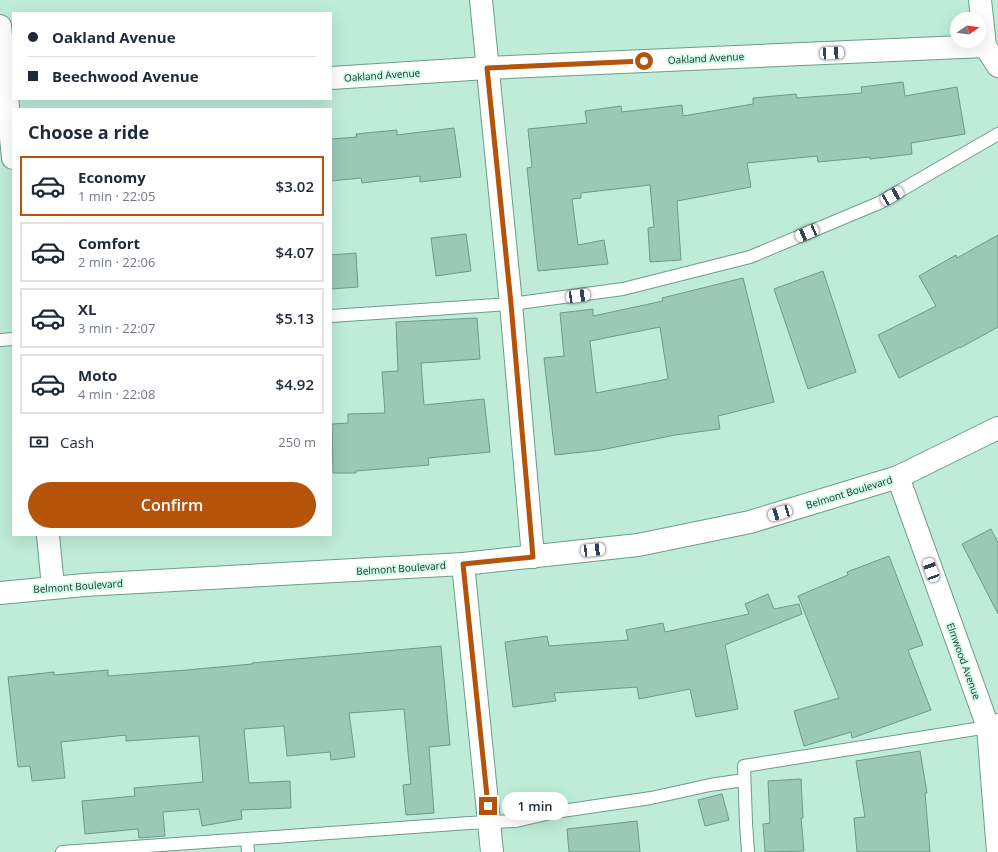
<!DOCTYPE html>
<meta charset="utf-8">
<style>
body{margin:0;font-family:"Open Sans",sans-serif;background:#f2f2f3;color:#1f2937;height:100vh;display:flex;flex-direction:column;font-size:15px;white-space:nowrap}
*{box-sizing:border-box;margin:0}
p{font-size:13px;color:#747a83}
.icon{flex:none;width:22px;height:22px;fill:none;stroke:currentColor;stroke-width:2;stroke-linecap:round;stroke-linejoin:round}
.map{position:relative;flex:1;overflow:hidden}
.details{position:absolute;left:12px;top:108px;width:320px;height:428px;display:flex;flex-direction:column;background:#fff;border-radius:0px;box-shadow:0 4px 16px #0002}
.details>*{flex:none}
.guide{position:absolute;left:12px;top:12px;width:320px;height:88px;border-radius:0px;box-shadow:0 4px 16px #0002;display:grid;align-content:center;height:88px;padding:0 16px;background:#fff}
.needle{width:26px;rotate:77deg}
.controls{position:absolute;left:950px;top:12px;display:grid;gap:8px}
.controls a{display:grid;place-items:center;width:36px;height:36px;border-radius:50%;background:#fff;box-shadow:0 4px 16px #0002;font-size:20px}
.end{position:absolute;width:18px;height:18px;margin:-9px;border:5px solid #b45309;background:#fff;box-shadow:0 0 0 2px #fff}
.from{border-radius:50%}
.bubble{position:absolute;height:28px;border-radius:14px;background:#fff;box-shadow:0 4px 16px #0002;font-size:13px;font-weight:600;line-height:28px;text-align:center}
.car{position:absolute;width:12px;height:24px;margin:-12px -6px;border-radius:5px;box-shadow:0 0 3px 1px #0007;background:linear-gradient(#fff 24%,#345 0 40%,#fff 0 76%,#345 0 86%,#fff 0)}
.guide b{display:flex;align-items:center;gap:14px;height:38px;font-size:15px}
.guide b+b{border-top:1px solid #e0e1e3}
.guide i{width:10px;height:10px;background:#1f2937}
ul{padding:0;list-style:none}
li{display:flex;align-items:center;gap:12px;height:60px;margin:0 8px 6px;padding:0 8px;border:2px solid #e0e1e3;border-radius:0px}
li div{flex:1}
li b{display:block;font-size:15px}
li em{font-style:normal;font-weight:600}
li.active{border-color:#b45309}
li>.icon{width:36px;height:36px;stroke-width:1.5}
h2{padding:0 16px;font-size:18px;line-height:48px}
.pay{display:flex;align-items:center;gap:10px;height:44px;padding:0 16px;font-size:15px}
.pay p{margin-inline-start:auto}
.primary-button{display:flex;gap:8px;margin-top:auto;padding:8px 16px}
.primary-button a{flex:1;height:46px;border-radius:24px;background:#b45309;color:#fff;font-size:16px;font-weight:600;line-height:46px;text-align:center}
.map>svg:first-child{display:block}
</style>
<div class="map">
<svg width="998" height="852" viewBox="0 0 998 852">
<rect width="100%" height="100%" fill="#beecd9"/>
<g fill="#9cc9b7" stroke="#6e9a89" fill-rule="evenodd">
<path d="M 903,82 L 905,96 L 957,87 L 965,134 L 911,143 L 912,154 L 870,159 L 870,157 L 818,162 L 817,156 L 747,163 L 751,187 L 677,201 L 681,260 L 650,262 L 648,228 L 654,227 L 650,185 L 581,193 L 581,198 L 572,199 L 578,245 L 604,240 L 608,264 L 538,271 L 527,168 L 532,167 L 528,129 L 587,123 L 585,111 L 621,106 L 622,112 L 682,105 L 683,116 L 753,104 L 753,98 L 796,94 L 797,98 L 862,93 L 861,87 Z"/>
<path d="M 454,128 L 461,177 L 420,182 L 420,176 L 362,183 L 361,178 L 331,181 L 331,139 L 357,137 L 356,134 L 397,130 L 397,135 Z"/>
<path d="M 466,234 L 471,271 L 436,276 L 431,238 Z"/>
<path d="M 998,235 L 998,327 L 960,348 L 960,347 L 899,378 L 878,335 L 936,306 L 919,276 L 956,255 L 957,258 Z"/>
<path d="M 356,253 L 358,287 L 331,289 L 331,255 Z"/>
<path d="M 823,271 L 856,372 L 808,389 L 774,289 Z"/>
<path d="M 743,278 L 774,402 L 718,416 L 720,429 L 675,435 L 601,450 L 555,455 L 544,358 L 564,356 L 560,313 L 593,309 L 593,316 L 663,301 L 662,298 ZM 660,327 L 668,379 L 596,393 L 590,341 Z"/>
<path d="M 477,318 L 480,359 L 421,363 L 424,405 L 484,399 L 490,452 L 428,458 L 429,465 L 356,471 L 356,473 L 333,473 L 332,424 L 348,423 L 348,414 L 385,413 L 382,372 L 398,371 L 396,322 Z"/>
<path d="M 991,529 L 998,543 L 998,614 L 962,544 Z"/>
<path d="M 889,556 L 923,645 L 908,650 L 931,710 L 852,738 L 851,732 L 804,746 L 794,711 L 839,698 L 798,596 L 848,575 L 847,572 Z"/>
<path d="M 768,594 L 774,609 L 799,604 L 802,614 L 725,645 L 738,709 L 696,717 L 690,689 L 639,699 L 637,687 L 554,693 L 556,701 L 513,707 L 505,642 L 547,636 L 549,646 L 628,640 L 626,630 L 663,623 L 665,632 L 749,614 L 745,604 Z"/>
<path d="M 441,646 L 450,745 L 429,747 L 434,813 L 406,815 L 403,785 L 411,784 L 404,709 L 349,713 L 355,757 L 331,760 L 330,752 L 287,756 L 284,726 L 244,729 L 249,783 L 290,781 L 291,808 L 241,810 L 242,819 L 202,826 L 199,809 L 163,812 L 165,836 L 139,838 L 138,829 L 85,834 L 82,801 L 135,796 L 134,788 L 203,782 L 199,736 L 126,741 L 126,735 L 61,742 L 65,778 L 32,781 L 30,766 L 18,767 L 8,677 L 54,672 L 54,675 L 108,670 L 108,676 L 187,670 L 252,664 L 252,663 Z"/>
<path d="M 920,751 L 927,793 L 925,793 L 930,852 L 857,852 L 854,818 L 865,817 L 856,761 Z"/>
<path d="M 801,779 L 803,818 L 801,818 L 804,851 L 765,852 L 763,824 L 770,823 L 768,781 Z"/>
<path d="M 722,794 L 729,820 L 705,826 L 698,800 Z"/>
<path d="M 637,821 L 640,852 L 569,852 L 567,829 Z"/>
</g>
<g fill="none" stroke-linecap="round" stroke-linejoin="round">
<defs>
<g id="service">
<path d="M 331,316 L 511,304 L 623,289 L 750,257 L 879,203 L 998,134"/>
<path d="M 0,340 L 13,339"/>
<path d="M 247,839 L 469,823 L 516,821 L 555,812 L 651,798 L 710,785 L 744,780"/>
<path d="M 62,852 L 247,839 L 248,852"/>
<path d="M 748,852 L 746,823 L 744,766 L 988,727 L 998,720"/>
</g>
<g id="minor">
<path d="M 481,0 L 511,304 L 533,557"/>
<path d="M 980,0 L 985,46 L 998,66"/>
<path d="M 0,26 L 13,158"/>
<path d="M 331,78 L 487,68 L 985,46"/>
<path d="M 898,477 L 988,727 L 998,852"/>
<path d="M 48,535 L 53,587"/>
<path d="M 463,564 L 492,852"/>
</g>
<path id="tertiary" d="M 0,593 L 84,585 L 463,564 L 638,545 L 750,522 L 898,477 L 998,428"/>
</defs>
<use href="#service" stroke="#6f9b8a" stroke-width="14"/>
<use href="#minor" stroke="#6f9b8a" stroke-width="24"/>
<use href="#tertiary" stroke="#6f9b8a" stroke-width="24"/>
<use href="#service" stroke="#fff" stroke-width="12"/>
<use href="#minor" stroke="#fff" stroke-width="22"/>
<use href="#tertiary" stroke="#fff" stroke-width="22"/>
</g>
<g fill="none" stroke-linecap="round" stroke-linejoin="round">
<path stroke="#b45309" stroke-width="5" d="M 488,806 L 463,564 L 533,557 L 511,304 L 487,68 L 644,61"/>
</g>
<g text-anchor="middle" stroke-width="3.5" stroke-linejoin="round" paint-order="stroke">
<g font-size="10" fill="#1d2f28" stroke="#cbfae6">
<text transform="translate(706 58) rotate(-3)" y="4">Oakland Avenue</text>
<text transform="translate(382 75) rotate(-4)" y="4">Oakland Avenue</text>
<text transform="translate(849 492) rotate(-17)" y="4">Belmont Boulevard</text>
<text transform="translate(401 568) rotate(-4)" y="4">Belmont Boulevard</text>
<text transform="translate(78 586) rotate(-4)" y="4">Belmont Boulevard</text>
<text transform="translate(964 661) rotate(70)" y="4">Elmwood Avenue</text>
</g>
</g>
</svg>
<div class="controls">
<a><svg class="needle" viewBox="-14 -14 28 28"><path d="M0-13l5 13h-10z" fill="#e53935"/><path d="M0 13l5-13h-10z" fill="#747a83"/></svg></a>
</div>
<i class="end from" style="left:644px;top:61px"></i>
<i class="end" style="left:488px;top:806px"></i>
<div class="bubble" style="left:502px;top:792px;width:66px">1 min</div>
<i class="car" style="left:832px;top:53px;rotate:87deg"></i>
<i class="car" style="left:892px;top:196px;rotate:60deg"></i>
<i class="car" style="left:807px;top:233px;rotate:247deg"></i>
<i class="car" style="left:578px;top:296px;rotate:82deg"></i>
<i class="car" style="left:780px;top:513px;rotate:253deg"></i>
<i class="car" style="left:593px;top:550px;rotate:84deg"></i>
<i class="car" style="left:931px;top:570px;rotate:340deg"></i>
<div class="guide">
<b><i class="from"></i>Oakland Avenue</b>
<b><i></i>Beechwood Avenue</b>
</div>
<section class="details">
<h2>Choose a ride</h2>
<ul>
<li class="active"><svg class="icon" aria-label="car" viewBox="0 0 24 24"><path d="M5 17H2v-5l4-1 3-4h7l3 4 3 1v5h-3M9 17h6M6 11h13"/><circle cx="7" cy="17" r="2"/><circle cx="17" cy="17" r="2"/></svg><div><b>Economy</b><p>1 min · 22:05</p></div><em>$3.02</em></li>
<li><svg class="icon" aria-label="car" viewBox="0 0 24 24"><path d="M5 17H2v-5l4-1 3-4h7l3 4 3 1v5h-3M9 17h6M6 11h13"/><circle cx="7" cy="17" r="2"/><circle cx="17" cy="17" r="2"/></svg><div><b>Comfort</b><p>2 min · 22:06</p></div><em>$4.07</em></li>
<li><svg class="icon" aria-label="car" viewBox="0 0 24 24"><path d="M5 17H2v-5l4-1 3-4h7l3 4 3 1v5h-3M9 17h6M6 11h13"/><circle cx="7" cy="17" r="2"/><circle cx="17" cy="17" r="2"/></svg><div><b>XL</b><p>3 min · 22:07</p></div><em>$5.13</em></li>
<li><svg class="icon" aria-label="car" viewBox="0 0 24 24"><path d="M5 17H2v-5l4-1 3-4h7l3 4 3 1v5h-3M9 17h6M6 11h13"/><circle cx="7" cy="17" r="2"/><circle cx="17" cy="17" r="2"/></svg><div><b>Moto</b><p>4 min · 22:08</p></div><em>$4.92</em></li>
</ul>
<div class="pay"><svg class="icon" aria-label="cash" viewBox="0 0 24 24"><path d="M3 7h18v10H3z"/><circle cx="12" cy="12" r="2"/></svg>Cash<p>250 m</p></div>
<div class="primary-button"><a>Confirm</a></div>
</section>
</div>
